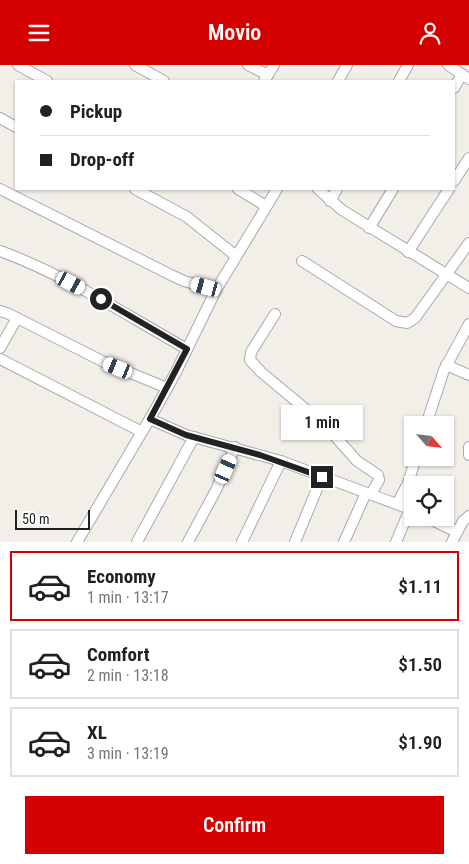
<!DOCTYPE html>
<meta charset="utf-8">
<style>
body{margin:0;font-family:"Roboto Condensed",sans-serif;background:#f2f2f2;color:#202124;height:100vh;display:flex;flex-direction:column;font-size:19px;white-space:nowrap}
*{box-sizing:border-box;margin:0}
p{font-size:16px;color:#757577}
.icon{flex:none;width:28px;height:28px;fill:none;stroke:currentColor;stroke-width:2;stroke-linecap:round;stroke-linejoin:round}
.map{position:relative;height:477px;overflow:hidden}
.sheet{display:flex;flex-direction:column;background:#fff;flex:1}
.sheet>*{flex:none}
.hud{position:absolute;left:15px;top:15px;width:440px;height:110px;border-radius:0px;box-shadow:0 1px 4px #0004;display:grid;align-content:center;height:110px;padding:0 25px;background:#fff}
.needle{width:32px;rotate:118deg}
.fabs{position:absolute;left:404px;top:351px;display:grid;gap:10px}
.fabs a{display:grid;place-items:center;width:50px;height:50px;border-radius:0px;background:#fff;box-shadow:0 1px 4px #0004;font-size:25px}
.scale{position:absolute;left:15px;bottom:12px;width:75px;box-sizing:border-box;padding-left:5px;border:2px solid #222;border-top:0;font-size:14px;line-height:18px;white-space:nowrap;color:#222;-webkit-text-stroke:4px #fff;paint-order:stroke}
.end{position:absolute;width:22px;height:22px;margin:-11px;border:6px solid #222;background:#fff;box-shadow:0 0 0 2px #fff}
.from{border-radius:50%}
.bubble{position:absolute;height:35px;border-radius:0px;background:#fff;box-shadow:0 1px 4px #0004;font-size:16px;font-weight:600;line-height:35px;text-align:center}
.car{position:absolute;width:15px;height:30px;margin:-15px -8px;border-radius:6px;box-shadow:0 0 4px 1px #0007;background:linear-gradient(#fff 24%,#345 0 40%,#fff 0 76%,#345 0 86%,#fff 0)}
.hud b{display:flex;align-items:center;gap:18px;height:48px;font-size:19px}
.hud b+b{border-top:1px solid #e0e0e0}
.hud i{width:12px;height:12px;background:#202124}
ul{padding:9px 0 0;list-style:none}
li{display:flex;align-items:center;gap:15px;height:70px;margin:0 10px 8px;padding:0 15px;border:2px solid #e0e0e0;border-radius:0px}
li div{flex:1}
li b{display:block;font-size:19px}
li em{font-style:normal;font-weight:600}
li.on{border-color:#d40000}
li>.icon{width:45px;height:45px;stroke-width:1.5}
.primary-button{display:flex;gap:10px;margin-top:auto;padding:10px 25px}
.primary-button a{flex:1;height:58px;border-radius:0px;background:#d40000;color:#fff;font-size:20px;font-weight:600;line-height:58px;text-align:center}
header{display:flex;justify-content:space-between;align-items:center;height:65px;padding:0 25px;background:#d40000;color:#fff;font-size:22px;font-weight:600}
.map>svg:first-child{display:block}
</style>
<header><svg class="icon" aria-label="menu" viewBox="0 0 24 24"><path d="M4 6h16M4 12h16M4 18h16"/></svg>Movio<svg class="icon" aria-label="person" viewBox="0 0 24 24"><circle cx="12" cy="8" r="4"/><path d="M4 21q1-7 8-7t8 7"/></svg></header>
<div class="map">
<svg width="469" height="477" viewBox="0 0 469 477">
<rect width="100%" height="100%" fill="#f2efe9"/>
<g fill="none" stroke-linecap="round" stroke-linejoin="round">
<defs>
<g id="minor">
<path d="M 18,0 L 47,16"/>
<path d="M 135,0 L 164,16"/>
<path d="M 248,0 L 268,10"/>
<path d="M 448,0 L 469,14"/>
<path d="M 264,16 L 274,0"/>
<path d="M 338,16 L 347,0"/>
<path d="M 399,16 L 408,0"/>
<path d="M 454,23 L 462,9"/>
<path d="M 0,53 L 16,62"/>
<path d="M 454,116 L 469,93"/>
<path d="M 0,124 L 171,210 L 184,216 L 216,225"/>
<path d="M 135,124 L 187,152 L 236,191"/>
<path d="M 238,124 L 266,141"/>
<path d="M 318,124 L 342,145 L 469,223"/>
<path d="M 330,136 L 337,124"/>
<path d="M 369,163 L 393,124"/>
<path d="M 0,186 C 66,210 126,250 187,284"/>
<path d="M 408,187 L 449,124"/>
<path d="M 302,196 L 396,256 L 407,258 L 415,253 L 469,178"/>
<path d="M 0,246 L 9,249 L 104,297 L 167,323"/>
<path d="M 275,249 L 251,287 L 250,295 L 261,307 L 326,361 L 357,396 L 378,410 L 379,415 L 371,429"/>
<path d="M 0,283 L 17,253"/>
<path d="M 0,294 L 142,367"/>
<path d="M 446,300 L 469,310"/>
<path d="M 150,354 L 186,370 L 281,396 L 410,444 L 396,477"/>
<path d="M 426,360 L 444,305 L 469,259"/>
<path d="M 469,382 L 469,390"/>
<path d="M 397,439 L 408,418 L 416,392"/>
<path d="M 426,452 L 457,467"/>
<path d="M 77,477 L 155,345 L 176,307 L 216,225 L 277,124"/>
<path d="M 137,477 L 194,372"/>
<path d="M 188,477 L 216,425 L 235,382"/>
<path d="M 242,477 L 281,396"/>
<path d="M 295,477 L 322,412"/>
<path d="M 344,477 L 366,428"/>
<path d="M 452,477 L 463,456 L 469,451"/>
</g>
</defs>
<use href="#minor" stroke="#a9a9a9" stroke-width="12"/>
<use href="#minor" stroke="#fff" stroke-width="10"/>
</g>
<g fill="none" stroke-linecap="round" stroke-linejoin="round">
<path stroke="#222" stroke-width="6" d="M 101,234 L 187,284 L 150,354 L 186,370 L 260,390 L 322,412"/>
</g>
</svg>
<div class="fabs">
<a><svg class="needle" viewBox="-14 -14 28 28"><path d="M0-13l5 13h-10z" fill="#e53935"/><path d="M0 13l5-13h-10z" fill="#757577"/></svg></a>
<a><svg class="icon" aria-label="locate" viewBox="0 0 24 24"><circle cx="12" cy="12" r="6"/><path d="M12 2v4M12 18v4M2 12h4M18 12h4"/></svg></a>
</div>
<div class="scale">50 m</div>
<i class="end from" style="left:101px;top:234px"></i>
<i class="end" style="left:322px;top:412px"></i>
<div class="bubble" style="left:281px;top:340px;width:82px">1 min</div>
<i class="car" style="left:71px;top:218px;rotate:118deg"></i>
<i class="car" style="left:206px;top:222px;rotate:285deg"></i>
<i class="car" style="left:118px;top:303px;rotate:292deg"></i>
<i class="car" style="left:226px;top:404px;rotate:24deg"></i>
<div class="hud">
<b><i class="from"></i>Pickup</b>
<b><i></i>Drop-off</b>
</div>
</div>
<section class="sheet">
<ul>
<li class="on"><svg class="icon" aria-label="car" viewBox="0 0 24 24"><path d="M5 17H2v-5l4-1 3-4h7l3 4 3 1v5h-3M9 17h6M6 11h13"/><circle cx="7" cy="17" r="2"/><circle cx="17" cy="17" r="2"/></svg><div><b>Economy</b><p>1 min · 13:17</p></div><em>$1.11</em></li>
<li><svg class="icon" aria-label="car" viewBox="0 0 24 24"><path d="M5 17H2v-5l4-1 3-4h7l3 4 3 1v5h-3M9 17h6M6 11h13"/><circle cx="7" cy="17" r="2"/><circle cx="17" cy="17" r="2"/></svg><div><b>Comfort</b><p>2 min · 13:18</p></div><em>$1.50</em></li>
<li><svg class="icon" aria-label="car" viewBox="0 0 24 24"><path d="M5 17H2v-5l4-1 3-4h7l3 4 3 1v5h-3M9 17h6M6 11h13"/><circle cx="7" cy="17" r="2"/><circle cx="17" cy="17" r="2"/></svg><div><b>XL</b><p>3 min · 13:19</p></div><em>$1.90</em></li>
</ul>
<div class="primary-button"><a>Confirm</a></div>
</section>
